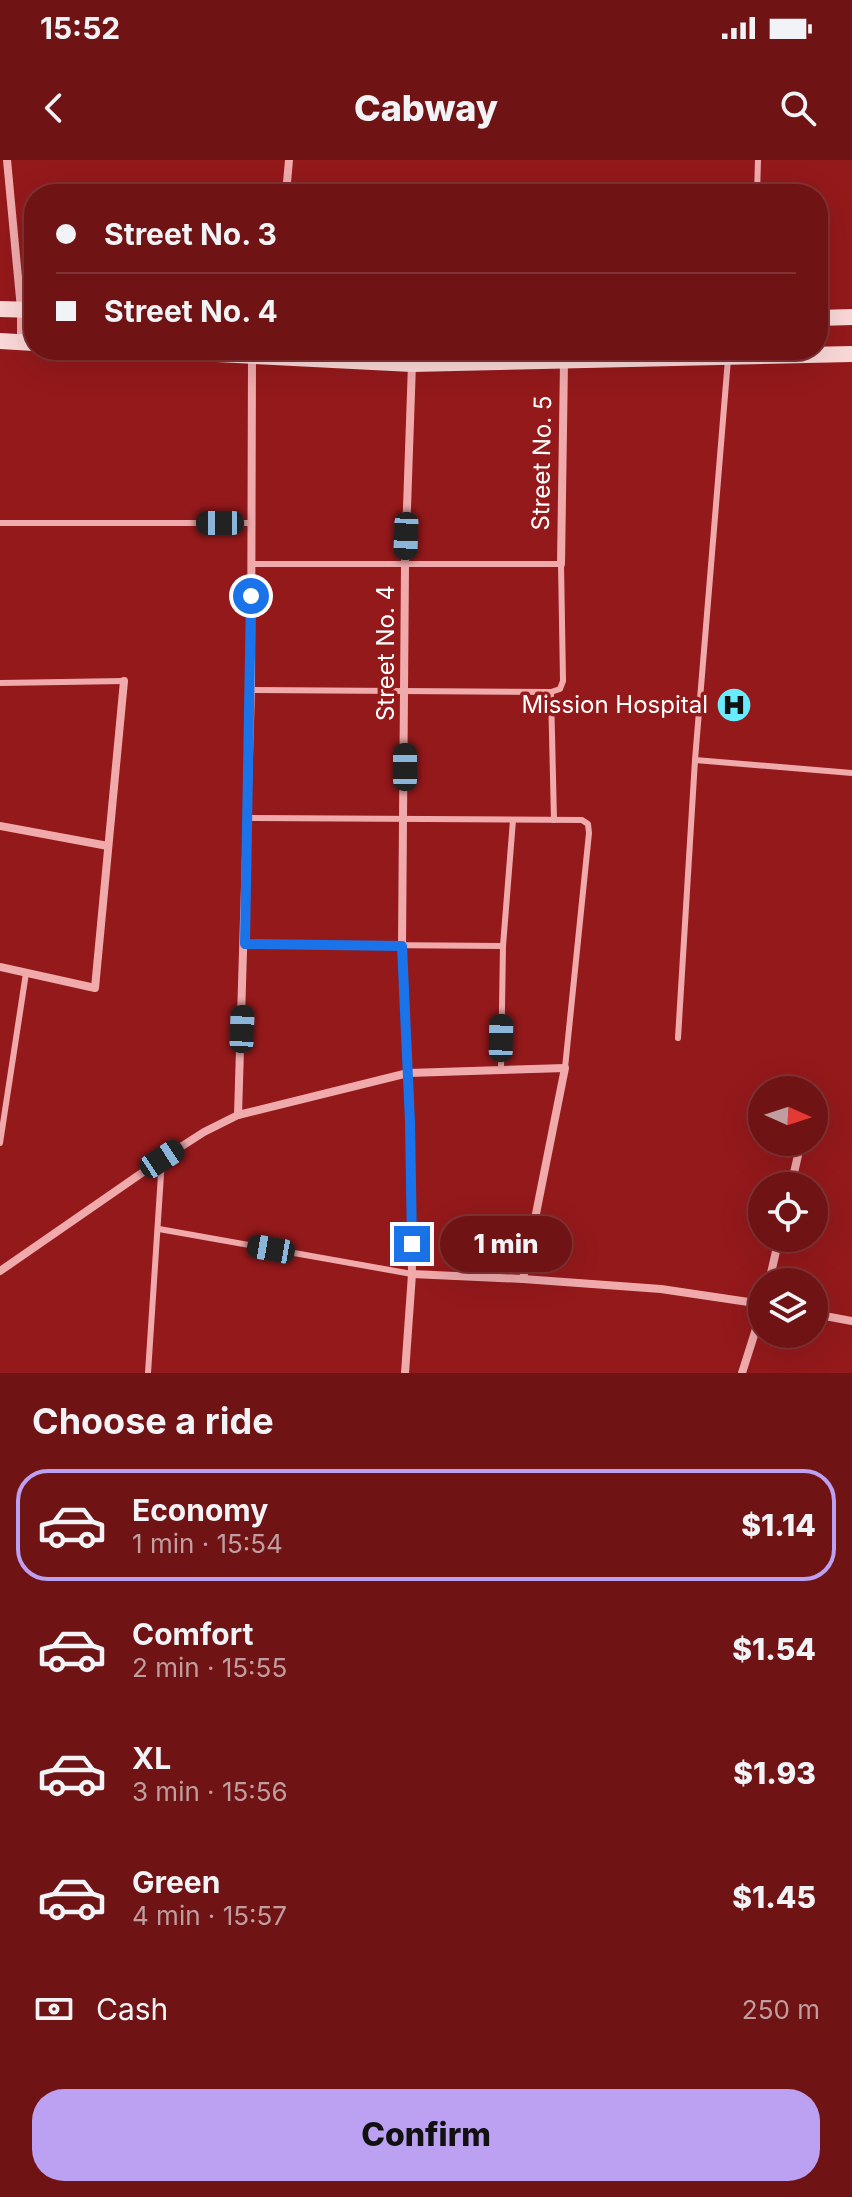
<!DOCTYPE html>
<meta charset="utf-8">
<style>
body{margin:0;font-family:Inter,sans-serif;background:#772022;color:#f1f3f6;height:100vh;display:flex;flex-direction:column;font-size:30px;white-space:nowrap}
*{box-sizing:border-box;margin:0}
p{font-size:26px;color:#c09ea0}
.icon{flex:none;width:44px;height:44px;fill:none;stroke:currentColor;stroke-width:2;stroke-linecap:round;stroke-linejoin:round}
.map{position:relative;height:1213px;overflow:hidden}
.panel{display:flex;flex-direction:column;background:#6f1314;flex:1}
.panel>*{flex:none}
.hud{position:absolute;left:24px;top:24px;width:804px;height:176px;border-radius:32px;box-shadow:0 8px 32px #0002,0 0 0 2px #813234;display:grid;align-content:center;height:176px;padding:0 32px;background:#6f1314}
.needle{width:52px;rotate:93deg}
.tools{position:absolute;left:748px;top:916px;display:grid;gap:16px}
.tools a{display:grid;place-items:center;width:80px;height:80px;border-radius:50%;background:#6f1314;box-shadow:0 8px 32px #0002,0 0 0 2px #813234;font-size:40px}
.end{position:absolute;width:36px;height:36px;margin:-18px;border:10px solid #1a73e8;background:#fff;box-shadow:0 0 0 4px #fff}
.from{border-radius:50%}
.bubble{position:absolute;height:56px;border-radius:28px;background:#6f1314;box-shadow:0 8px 32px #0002,0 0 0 2px #813234;font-size:26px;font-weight:800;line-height:56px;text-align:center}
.car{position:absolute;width:24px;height:48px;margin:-24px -12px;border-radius:10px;box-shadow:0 0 6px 2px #0007;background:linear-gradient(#222 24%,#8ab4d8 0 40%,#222 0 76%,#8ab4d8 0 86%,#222 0)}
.hud b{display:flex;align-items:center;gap:28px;height:76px;font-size:30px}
.hud b+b{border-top:2px solid #813234}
.hud i{width:20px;height:20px;background:#f1f3f6}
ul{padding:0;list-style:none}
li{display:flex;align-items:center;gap:24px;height:112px;margin:0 16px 12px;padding:0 16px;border:4px solid transparent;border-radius:32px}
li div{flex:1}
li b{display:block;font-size:30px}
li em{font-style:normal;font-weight:800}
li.current{border-color:#bca0f2}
li>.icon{width:72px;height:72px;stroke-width:1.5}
h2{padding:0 32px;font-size:36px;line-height:96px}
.pay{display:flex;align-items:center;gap:20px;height:88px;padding:0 32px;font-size:30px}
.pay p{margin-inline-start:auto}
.cta{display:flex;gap:16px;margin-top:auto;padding:16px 32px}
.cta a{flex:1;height:92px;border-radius:32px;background:#bca0f2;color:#111;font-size:32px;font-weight:800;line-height:92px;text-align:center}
.status{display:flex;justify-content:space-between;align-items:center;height:56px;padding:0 40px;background:#6f1314;direction:ltr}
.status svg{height:22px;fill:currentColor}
header{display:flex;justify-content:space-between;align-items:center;height:104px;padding:0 32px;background:#6f1314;font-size:36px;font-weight:800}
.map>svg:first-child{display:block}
</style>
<div class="status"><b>15:52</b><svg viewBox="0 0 49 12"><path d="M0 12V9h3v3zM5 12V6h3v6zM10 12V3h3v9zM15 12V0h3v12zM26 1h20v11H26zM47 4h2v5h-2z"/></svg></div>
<header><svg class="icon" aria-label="back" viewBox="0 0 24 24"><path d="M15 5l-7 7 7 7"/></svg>Cabway<svg class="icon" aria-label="search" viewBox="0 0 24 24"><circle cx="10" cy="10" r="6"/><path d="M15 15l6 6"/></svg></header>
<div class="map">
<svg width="852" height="1213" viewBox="0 0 852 1213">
<rect width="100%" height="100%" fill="#94191b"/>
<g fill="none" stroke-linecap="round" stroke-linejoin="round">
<g stroke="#f0aaac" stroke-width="6">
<path d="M 757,34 L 758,0"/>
<path d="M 0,363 L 251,363"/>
<path d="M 0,523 L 124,521"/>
<path d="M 251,530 L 551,532 L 560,529 L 563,521 L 561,404 L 251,404"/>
<path d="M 551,532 L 554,660"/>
<path d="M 695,600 L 852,613"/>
<path d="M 247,658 L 582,660 L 588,664 L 589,673 L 565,908"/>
<path d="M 245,784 L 503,786"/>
<path d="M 678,878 L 695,600 L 728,199"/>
<path d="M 501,909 L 503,786 L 513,660"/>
<path d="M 0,983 L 26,813"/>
<path d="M 159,1069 L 412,1114"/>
<path d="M 148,1213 L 162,999"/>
</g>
<g stroke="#f0aaac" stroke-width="8">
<path d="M 7,0 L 21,149 L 21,182"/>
<path d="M 286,34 L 289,0"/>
<path d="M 561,404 L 564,202"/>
<path d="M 0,666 L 108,686"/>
<path d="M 0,807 L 95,828 L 124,521"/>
<path d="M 238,955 L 251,530 L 252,197"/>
<path d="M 791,1026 L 801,982"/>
<path d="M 0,1111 L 162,999 L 204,972 L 238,955 L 408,913 L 565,908 L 523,1119"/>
<path d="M 412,1114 L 523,1119 L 661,1129 L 762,1144"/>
<path d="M 769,1122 L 779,1078"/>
<path d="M 814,1154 L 852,1161"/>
<path d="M 405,1213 L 412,1114 L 410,962 L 402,786 L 405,405 L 412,204"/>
<path d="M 742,1213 L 762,1150"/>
</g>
<g stroke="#fbd8d8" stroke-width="16">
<path d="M 0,149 L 34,150"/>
<path d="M 818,158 L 852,157"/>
<path d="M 0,181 L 34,183"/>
<path d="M 138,190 L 412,204 L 852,194"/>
</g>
</g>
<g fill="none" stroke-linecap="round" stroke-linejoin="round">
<path stroke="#1a73e8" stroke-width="10" d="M 251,436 L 245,784 L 402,786 L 410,962 L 412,1084"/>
</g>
<defs>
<symbol id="hospital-disc" viewBox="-11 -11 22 22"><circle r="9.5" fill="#69ecff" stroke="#94191b"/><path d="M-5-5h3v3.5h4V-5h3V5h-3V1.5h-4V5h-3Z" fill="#111"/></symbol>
</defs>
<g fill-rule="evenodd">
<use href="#hospital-disc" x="714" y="525" width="40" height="40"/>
</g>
<g text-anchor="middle" stroke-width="7" stroke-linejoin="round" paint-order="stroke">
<g font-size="24" fill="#fff" stroke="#94191b">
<text transform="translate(542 303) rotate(-89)" y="8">Street No. 5</text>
<text transform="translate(386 493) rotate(-90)" y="8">Street No. 4</text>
</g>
<g font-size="24" fill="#fff" stroke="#94191b" text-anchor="end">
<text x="708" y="553">Mission Hospital</text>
</g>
</g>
</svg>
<div class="tools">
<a><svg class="needle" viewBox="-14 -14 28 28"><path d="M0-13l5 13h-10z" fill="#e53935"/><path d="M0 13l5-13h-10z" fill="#c09ea0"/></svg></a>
<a><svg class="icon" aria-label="locate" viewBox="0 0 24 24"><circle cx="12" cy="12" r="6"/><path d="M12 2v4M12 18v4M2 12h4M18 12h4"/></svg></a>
<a><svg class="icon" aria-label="layers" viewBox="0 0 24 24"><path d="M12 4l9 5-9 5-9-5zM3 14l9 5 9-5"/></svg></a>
</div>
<i class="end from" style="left:251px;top:436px"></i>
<i class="end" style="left:412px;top:1084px"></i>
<div class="bubble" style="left:440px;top:1056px;width:132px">1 min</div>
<i class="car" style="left:220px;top:363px;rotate:270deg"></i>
<i class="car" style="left:406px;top:376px;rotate:182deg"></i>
<i class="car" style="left:405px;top:607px;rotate:0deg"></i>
<i class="car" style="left:242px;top:869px;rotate:2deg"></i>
<i class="car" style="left:501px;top:878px;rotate:1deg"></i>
<i class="car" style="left:162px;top:999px;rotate:57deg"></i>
<i class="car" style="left:271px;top:1089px;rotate:280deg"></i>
<div class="hud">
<b><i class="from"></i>Street No. 3</b>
<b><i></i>Street No. 4</b>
</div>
</div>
<section class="panel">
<h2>Choose a ride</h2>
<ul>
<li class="current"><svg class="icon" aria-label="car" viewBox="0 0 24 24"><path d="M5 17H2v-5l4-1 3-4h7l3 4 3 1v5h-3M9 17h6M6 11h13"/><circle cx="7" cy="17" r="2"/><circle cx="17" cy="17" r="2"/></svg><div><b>Economy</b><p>1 min · 15:54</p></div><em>$1.14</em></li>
<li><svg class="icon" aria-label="car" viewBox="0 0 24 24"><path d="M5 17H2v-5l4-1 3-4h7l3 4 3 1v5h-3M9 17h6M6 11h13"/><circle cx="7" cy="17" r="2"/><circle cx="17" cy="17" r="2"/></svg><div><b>Comfort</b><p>2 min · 15:55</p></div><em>$1.54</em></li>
<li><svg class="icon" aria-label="car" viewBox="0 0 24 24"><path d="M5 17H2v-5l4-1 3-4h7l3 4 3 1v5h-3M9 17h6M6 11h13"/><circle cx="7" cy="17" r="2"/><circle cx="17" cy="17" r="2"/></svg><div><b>XL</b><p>3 min · 15:56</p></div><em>$1.93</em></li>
<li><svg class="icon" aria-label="car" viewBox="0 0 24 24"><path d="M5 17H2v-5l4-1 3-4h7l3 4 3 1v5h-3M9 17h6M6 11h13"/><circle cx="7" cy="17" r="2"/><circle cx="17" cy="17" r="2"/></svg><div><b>Green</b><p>4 min · 15:57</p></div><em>$1.45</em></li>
</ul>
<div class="pay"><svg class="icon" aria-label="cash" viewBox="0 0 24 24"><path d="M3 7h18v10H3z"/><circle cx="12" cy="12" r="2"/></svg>Cash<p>250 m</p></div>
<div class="cta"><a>Confirm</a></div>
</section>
